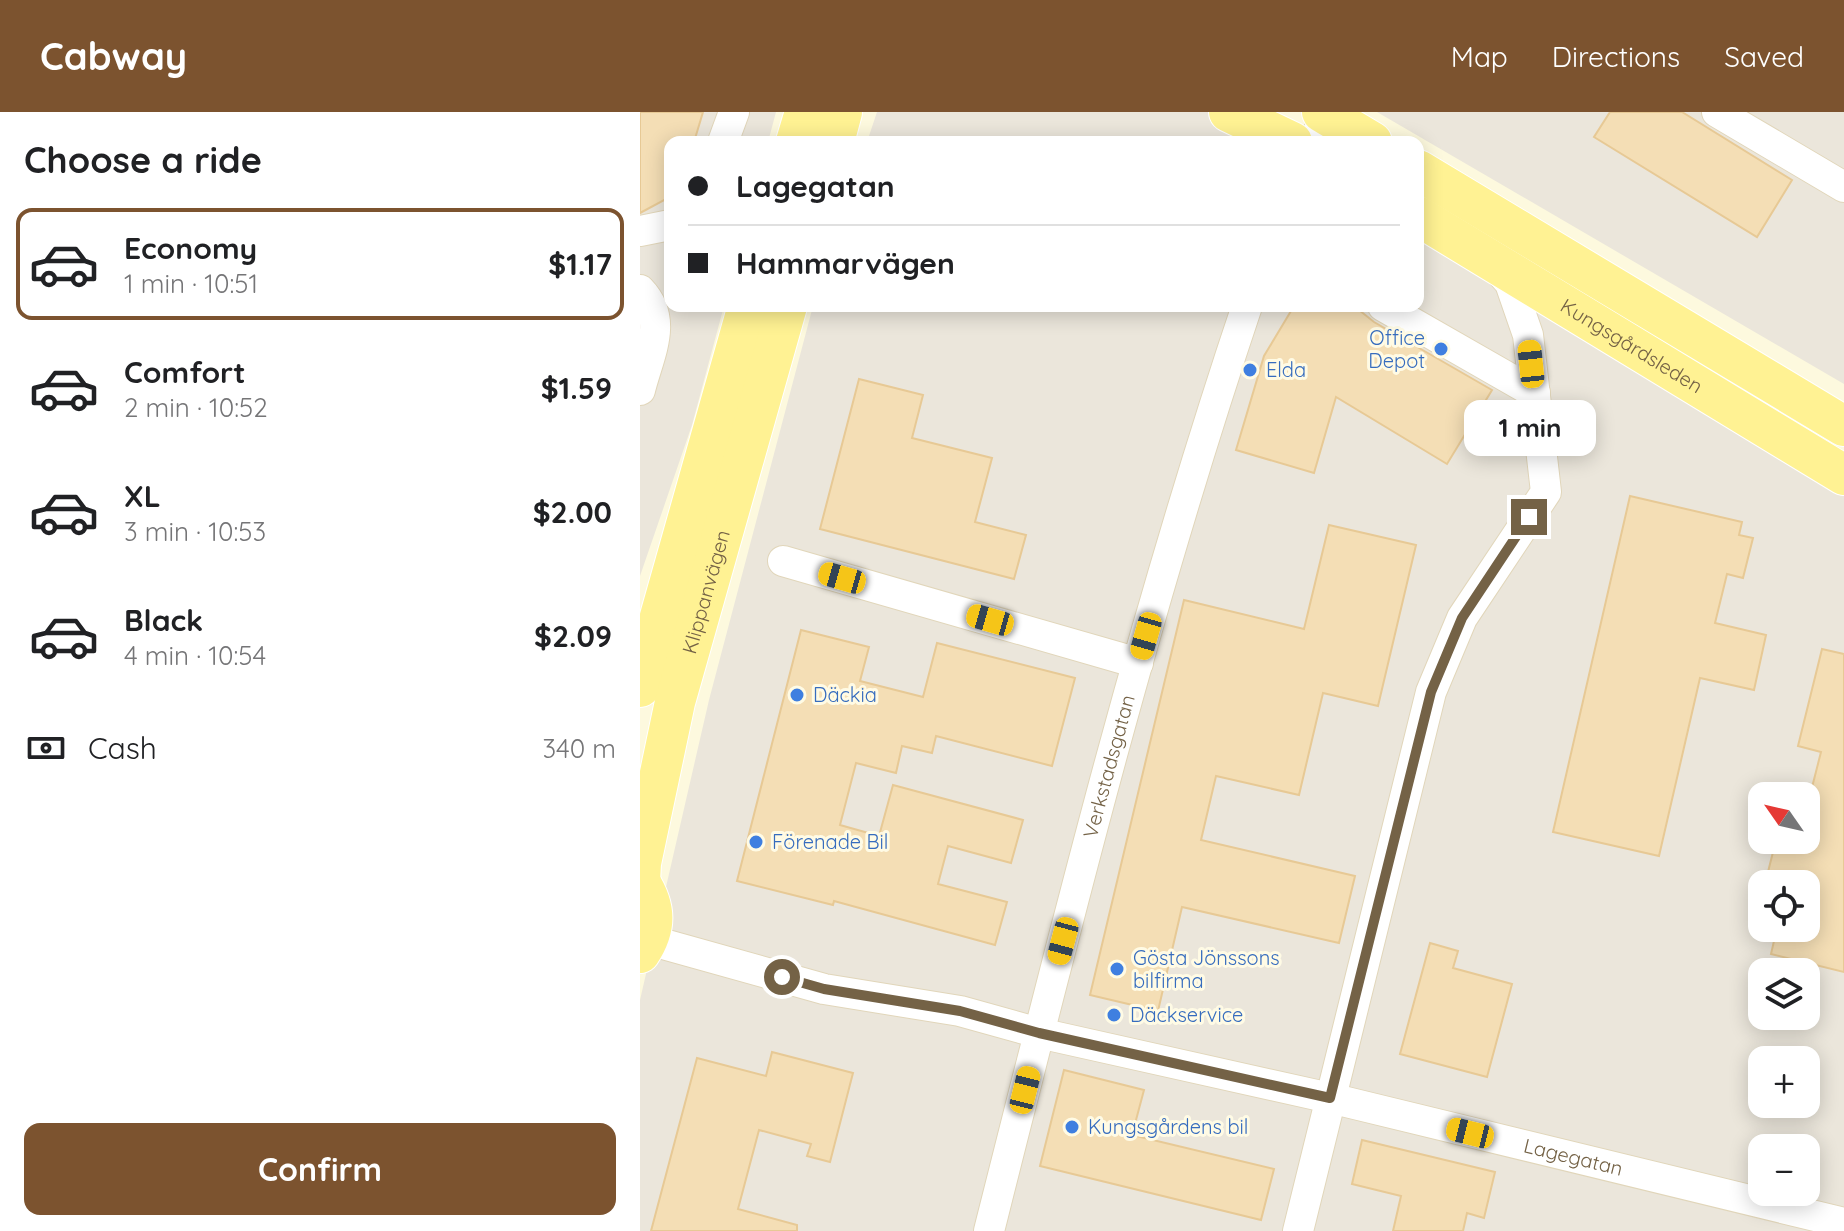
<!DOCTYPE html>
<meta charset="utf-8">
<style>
body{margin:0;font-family:Quicksand,sans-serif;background:#f2f2f2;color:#202124;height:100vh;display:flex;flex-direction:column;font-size:30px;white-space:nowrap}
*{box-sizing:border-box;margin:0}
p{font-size:26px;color:#757577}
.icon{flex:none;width:44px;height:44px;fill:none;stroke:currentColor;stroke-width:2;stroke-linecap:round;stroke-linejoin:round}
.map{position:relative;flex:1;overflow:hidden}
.panel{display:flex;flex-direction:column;background:#fff;width:640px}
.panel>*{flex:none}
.guide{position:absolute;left:24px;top:24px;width:760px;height:176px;border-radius:16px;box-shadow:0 4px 20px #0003;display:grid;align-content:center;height:176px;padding:0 24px;background:#fff}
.needle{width:52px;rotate:304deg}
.fabs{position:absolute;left:1108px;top:670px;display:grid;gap:16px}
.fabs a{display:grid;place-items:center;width:72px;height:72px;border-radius:16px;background:#fff;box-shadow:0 4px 20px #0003;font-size:40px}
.end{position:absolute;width:36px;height:36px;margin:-18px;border:10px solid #746246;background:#fff;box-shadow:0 0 0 4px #fff}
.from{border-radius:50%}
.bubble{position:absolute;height:56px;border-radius:16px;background:#fff;box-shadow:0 4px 20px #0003;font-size:26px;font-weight:700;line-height:56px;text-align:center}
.car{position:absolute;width:24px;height:48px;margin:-24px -12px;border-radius:10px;box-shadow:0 0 6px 2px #0007;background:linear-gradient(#f5c518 24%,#345 0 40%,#f5c518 0 76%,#345 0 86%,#f5c518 0)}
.guide b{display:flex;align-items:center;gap:28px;height:76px;font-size:30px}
.guide b+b{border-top:2px solid #e0e0e0}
.guide i{width:20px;height:20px;background:#202124}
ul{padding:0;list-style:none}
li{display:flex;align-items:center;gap:24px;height:112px;margin:0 16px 12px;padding:0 8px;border:4px solid transparent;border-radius:16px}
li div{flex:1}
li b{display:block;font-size:30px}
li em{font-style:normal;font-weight:700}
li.active{border-color:#7c532f}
li>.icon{width:72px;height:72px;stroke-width:1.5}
h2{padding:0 24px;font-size:36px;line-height:96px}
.pay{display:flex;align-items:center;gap:20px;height:88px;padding:0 24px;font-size:30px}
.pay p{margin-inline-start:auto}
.cta{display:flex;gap:16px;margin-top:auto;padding:16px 24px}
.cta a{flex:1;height:92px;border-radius:16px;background:#7c532f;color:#fff;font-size:32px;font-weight:700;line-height:92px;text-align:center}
header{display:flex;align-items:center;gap:48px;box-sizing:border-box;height:112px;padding:0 40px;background:#7c532f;color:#fff}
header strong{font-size:38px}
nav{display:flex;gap:44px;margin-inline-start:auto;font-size:28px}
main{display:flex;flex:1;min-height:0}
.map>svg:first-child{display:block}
</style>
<header>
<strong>Cabway</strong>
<nav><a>Map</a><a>Directions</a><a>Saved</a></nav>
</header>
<main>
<section class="panel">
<h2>Choose a ride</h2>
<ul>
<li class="active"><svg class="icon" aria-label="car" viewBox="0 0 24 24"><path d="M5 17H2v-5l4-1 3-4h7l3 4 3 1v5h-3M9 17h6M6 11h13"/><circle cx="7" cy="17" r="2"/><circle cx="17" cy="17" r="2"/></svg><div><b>Economy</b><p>1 min · 10:51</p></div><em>$1.17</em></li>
<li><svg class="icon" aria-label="car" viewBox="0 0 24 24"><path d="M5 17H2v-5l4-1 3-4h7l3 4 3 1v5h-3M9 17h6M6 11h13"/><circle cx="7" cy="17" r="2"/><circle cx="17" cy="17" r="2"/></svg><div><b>Comfort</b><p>2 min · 10:52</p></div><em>$1.59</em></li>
<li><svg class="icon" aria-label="car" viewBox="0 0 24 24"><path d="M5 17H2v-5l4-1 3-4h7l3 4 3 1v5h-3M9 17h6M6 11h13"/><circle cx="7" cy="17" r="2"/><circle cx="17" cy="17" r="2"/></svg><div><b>XL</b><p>3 min · 10:53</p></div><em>$2.00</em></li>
<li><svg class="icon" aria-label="car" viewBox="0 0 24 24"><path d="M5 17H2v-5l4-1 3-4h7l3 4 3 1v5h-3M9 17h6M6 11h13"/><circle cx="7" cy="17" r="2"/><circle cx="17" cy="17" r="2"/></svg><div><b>Black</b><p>4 min · 10:54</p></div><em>$2.09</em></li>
</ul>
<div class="pay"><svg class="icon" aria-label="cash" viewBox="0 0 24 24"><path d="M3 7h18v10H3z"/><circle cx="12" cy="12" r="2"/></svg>Cash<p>340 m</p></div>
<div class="cta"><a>Confirm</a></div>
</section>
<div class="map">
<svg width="1204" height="1119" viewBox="0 0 1204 1119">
<rect width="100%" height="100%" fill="#fdf9de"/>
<g fill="#ebe6db" fill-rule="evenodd">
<path d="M 0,0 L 136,0 L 128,30 L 30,30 L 30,194 L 84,194 L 52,313 L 0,464 Z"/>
<path d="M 237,0 L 582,0 L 644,30 L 227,30 Z"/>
<path d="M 737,0 L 1204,0 L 1204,272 Z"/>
<path d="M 778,108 L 1204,366 L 1204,1119 L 0,1119 L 0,888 L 69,588 L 173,194 L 778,194 ZM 1122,684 L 1166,684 L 1166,728 L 1122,728 ZM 1122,772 L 1166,772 L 1166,816 L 1122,816 ZM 1122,860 L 1166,860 L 1166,904 L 1122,904 ZM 1122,948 L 1166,948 L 1166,992 L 1122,992 ZM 1122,1036 L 1166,1036 L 1166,1080 L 1122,1080 Z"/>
</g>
<g fill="#f4deb5" stroke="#e7c995" stroke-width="2">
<path d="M 0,0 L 63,0 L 54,30 L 30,30 L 30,85 L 0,101 Z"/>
<path d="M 970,0 L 1042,0 L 1152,68 L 1117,125 L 954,25 Z"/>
<path d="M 654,194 L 714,194 L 734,210 L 852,278 L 807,352 L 696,285 L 674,361 L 596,338 L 624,244 Z"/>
<path d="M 219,267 L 283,283 L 272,326 L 352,346 L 335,410 L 386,423 L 374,467 L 180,417 Z"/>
<path d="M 990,384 L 1102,410 L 1099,423 L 1113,426 L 1103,466 L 1087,462 L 1075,511 L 1126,523 L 1114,578 L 1060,566 L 1019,744 L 913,720 Z"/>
<path d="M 689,413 L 776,433 L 738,594 L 683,581 L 659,683 L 576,664 L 561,728 L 715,764 L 699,831 L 542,795 L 518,899 L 450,883 L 544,488 L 664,517 Z"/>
<path d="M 161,518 L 229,535 L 220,569 L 283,585 L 297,531 L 435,566 L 412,654 L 296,624 L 292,641 L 262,634 L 256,661 L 216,651 L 200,713 L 239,724 L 253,673 L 383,708 L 371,751 L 308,734 L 298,772 L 367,790 L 355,833 L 194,789 L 193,793 L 97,769 Z"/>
<path d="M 1182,537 L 1204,542 L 1204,860 L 1131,842 L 1137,816 L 1166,816 L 1166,772 L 1125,772 L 1136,728 L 1166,728 L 1166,699 L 1181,640 L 1158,634 Z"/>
<path d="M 790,831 L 818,839 L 813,856 L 872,872 L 847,965 L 760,942 Z"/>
<path d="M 132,940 L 213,961 L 190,1050 L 167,1044 L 171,1032 L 119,1018 L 98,1097 L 157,1113 L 157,1119 L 11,1119 L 57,946 L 126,964 Z"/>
<path d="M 424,958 L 504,978 L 492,1023 L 634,1057 L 621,1108 L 400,1054 Z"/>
<path d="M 722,1028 L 855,1060 L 844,1106 L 827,1101 L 823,1119 L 753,1119 L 761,1084 L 712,1072 Z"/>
</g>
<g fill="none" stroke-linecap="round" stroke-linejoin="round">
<defs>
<g id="minor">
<path d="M 1077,0 L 1204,75"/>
<path d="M 83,30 L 94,0"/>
<path d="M 672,30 L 691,0"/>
<path d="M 0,119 L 30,113"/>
<path d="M 0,178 C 29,208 9,242 0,278"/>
<path d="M 743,194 L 895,281"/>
<path d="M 143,449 L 498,551"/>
<path id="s1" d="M 9,828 L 184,877 L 320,899 L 399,921 L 690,986 L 1204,1111"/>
<path id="s2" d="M 349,1119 C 427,809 505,497 607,194"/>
<path d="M 658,1119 L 791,580 L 822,506 L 906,380 L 888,223 L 870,171 L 856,155"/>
</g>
<g id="major">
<path d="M 589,0 L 652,30"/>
<path d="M 682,0 L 732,30"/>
<path d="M 156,30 L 165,0"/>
<path d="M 194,30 L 202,0"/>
<path d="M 778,58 L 1204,314"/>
<path id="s3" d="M 778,104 L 1204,363"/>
<path d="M 0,575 L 108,194"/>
<path id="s4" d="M 0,770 L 1,751 L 35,590 L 147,194"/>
<path d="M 0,770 C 16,795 17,816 0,841"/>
</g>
</defs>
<use href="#minor" stroke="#e1d6ba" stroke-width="32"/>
<use href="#major" stroke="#fff" stroke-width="42"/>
<use href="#minor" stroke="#fff" stroke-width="30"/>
<use href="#major" stroke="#fff293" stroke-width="40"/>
</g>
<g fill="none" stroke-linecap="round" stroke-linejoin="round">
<path stroke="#746246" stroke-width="10" d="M 142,865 L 184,877 L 320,899 L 399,921 L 690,986 L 791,580 L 822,506 L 889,405"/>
</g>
<g fill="#3f7fe0" stroke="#fffbe5" stroke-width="3">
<circle cx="801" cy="237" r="8"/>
<circle cx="610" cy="258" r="8"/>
<circle cx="157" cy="583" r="8"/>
<circle cx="116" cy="730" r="8"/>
<circle cx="477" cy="857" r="8"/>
<circle cx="474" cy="903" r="8"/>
<circle cx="432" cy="1015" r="8"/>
</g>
<g text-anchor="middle" stroke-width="6" stroke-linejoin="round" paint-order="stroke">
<g font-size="20" fill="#366cbe" stroke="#fffbe5" text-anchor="start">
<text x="785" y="233" text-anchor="end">Office<tspan x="785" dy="23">Depot</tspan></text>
<text x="626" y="265">Elda</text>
<text x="173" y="590">Däckia</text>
<text x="132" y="737">Förenade Bil</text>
<text x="493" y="853">Gösta Jönssons<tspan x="493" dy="23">bilfirma</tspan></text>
<text x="490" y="910">Däckservice</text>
<text x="448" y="1022">Kungsgårdens bil</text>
</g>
<g font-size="20" fill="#746246" stroke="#fffbe5">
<text dy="7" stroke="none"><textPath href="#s3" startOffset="250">Kungsgårdsleden</textPath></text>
<text dy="7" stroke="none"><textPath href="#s4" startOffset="298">Klippanvägen</textPath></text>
<text dy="7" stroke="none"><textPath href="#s2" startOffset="480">Verkstadsgatan</textPath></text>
<text dy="7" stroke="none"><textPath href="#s1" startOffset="950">Lagegatan</textPath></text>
</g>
</g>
</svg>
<div class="fabs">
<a><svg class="needle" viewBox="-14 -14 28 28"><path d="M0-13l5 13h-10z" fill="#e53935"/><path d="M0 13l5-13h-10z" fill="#757577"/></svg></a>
<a><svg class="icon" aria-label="locate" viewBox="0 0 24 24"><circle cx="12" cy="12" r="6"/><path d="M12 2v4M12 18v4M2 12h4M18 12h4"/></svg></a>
<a><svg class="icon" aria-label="layers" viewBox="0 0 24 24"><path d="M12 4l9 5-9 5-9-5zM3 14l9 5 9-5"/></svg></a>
<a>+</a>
<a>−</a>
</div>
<i class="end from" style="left:142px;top:865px"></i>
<i class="end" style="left:889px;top:405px"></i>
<div class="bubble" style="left:824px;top:288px;width:132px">1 min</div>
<i class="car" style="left:891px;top:252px;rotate:354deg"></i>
<i class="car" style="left:202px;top:466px;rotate:286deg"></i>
<i class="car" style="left:350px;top:508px;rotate:286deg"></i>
<i class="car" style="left:506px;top:524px;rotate:196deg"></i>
<i class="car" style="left:423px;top:829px;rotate:195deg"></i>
<i class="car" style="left:385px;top:978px;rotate:14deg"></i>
<i class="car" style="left:830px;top:1021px;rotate:284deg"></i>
<div class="guide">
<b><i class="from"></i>Lagegatan</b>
<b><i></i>Hammarvägen</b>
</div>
</div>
</main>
